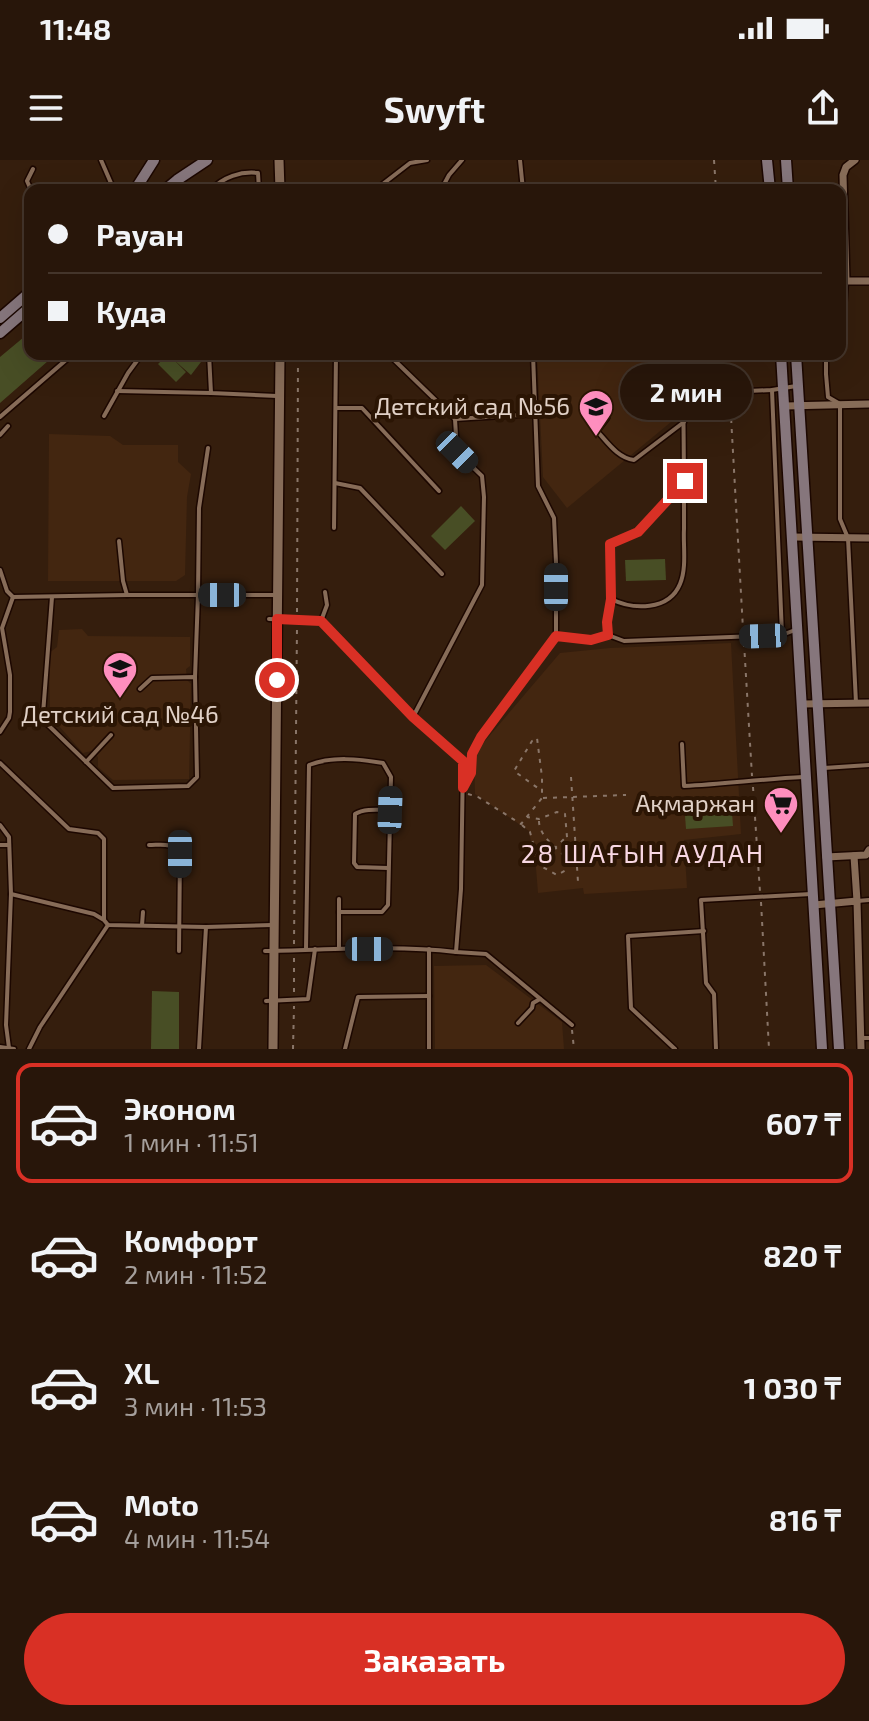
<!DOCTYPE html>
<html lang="ru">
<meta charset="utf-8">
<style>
body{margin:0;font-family:"Exo 2",sans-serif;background:#301f13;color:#f1f3f6;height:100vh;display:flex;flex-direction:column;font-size:30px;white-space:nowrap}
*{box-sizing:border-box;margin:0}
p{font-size:26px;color:#a59f9c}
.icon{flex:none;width:44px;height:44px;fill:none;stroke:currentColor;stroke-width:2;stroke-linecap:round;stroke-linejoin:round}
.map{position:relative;height:889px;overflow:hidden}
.side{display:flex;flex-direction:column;background:#28160a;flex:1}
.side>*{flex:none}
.top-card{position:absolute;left:24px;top:24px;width:822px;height:176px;border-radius:16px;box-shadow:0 8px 32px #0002,0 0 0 2px #44352b;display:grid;align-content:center;height:176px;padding:0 24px;background:#28160a}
.end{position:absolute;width:36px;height:36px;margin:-18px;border:10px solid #d93025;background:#fff;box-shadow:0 0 0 4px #fff}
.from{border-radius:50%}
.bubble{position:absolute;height:56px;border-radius:28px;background:#28160a;box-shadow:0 8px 32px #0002,0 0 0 2px #44352b;font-size:26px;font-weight:700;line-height:56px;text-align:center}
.car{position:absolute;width:24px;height:48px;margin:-24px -12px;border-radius:10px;box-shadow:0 0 6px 2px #0007;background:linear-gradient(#222 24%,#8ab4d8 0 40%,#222 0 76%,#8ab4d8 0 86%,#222 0)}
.top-card b{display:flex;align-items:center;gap:28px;height:76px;font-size:30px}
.top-card b+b{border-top:2px solid #44352b}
.top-card i{width:20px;height:20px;background:#f1f3f6}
ul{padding:14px 0 0;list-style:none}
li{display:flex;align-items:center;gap:24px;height:120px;margin:0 16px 12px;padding:0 8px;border:4px solid transparent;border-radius:16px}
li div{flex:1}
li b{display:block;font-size:30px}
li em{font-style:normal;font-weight:700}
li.current{border-color:#d93025}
li>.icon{width:72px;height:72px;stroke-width:1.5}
.cta{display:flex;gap:16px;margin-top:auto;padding:16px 24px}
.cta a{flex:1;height:92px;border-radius:48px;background:#d93025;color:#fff;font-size:32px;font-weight:700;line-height:92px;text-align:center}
.status{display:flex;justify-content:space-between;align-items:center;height:56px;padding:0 40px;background:#28160a;direction:ltr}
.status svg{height:22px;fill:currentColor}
header{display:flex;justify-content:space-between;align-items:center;height:104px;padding:0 24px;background:#28160a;font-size:36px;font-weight:700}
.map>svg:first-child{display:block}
</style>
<div class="status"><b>11:48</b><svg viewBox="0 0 49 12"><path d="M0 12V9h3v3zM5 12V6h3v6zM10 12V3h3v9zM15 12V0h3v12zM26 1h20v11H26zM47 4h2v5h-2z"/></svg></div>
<header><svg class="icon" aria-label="menu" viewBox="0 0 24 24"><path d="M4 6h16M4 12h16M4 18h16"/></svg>Swyft<svg class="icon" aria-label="share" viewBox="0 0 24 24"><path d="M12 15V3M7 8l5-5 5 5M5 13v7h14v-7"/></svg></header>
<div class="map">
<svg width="869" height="889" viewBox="0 0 869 889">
<rect width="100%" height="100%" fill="#351e0d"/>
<g fill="#432610">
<path d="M 537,194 L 672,194 L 677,257 L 567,348 L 543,317 Z"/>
<path d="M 49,274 L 110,276 L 123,285 L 178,285 L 178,302 L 191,314 L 187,337 L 185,415 L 176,421 L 48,421 Z"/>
<path d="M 82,469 L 88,476 L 190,477 L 190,506 L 186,509 L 187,520 L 191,524 L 189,619 L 113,620 L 98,607 L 98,597 L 92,591 L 83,593 L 50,556 L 49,493 L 57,487 L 59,470 Z"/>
<path d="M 731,483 L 741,674 L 684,680 L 687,728 L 584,734 L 583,728 L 538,733 L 536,708 L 529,671 L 475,634 L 474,594 L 560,493 L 610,488 Z"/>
<path d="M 486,805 L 562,862 L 564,889 L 435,889 L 434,806 Z"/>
</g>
<g fill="#484e25">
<path d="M 30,172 L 30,194 L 56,194 L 0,243 L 0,197 Z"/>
<path d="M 168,194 L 192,194 L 201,202 L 191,215 L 174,200 L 186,212 L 176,222 L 158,204 Z"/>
<path d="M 461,346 L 475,361 L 445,390 L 431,376 Z"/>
<path d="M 665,399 L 666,420 L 626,421 L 625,400 Z"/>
<path d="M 731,639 L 733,666 L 686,669 L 684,642 Z"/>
<path d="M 152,831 L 179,832 L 179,889 L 151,889 Z"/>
</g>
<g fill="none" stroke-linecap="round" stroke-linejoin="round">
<defs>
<g id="service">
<path d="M 101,0 L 114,30"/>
<path d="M 520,0 L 523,30"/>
<path d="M 178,22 L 184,30"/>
<path d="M 31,30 L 27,21 L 33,9"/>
<path d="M 211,30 C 223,17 241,11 258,13 L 259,30"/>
<path d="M 375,30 L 410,3 L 427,0"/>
<path d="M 441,30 L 449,15 L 462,0"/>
<path d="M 840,171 L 843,163 L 846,121"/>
<path d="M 209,194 L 211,233 L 277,236"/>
<path d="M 533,194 L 538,326 L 554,358 L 556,402 L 556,476"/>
<path d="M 680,194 L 683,234 L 772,230 L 796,226"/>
<path d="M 826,194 L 826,214 L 828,237 L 840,244 L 840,359 L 848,378 L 856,543"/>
<path d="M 772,230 L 782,475"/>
<path d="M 117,231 L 211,233"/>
<path d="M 683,234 C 684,279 684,324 684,369 C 683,385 687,408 680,424 C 669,451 633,450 611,439 L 610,384 L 638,372 L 685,321"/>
<path d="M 336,248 L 362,248 L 439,331"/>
<path d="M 104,256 L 128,213 L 142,194"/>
<path d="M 0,257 L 73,194"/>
<path d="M 607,258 L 597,271 C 608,283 618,298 634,300 L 684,262"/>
<path d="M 455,259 L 536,254"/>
<path d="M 0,275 L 8,266"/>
<path d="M 208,288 L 199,348 L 198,435 L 276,435"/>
<path d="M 335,323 L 360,328 L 442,414"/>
<path d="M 334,368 L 336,194"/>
<path d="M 119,381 L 123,421 L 127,435 L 198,435 L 195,517"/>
<path d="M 0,410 L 7,431 L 13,437 L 127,435"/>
<path d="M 52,437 L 43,554 L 43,559 L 47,564 L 113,628 L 188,626 L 197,617 L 195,517 L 152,518 L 140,529"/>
<path d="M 611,439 L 607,462 L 608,475 L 624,481 L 782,475 L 795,470"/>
<path d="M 269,459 L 321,461 L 413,557 L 482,425 L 484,337 L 482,316 L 457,292 L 455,259 L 388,194"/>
<path d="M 321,461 L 327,445 L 325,432"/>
<path d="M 413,557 L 463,601 L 461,729 L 456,792 L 486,794 L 572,865"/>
<path d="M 0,572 L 9,558 L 10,552 L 10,515 L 2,468 L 13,437"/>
<path d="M 682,584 L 684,626 C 724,624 763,619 803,617"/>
<path d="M 86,602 L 111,575"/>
<path d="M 0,603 L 69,669 L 98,673 L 104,679 L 104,759"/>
<path d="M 824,608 L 869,605"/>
<path d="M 464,626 L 471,613 L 472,594 L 481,577 L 556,476 L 591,480 L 608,475"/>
<path d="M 0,665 L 9,677 L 11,734 L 6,865 L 9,888"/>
<path d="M 0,685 L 9,685"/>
<path d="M 149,685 C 162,685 173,682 180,694 L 179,791"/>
<path d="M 388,708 L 357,707 L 354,703 L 355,654 C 365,648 379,650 390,650"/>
<path d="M 11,734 L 94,754 L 104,760 L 108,765 L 206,767 L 272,765"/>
<path d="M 857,741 L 869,740"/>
<path d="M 142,765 L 143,752"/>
<path d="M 339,788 L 339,739"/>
<path d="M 306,789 L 309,605 C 332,596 359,599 383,603 L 391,617 L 388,745 L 382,752 L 339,752"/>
<path d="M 429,789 L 429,889"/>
<path d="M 265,791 C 329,790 393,785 456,792"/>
<path d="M 266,841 L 308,839 L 315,789"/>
<path d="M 518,863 L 532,848 L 533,843 L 540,839"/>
<path d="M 861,878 L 869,878"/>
<path d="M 0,887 L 14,889"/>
<path d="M 29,889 L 40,867 L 108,765"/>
<path d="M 199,889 L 206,767"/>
<path d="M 345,889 L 358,837 L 429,836"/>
<path d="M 675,889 L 631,848 L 628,776 L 704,771"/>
<path d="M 716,889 L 714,834 L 706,823 L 701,740 L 811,734"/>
</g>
<g id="minor">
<path d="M 840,121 L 869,121"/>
<path d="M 846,121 L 843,15 L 846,7 L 855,0"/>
<path d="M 785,246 L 869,244"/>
<path d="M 792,377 L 869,378"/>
<path d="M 803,544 L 869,543"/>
<path d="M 854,696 L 857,741"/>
<path d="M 826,697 L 866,695 L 869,690"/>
<path d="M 814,745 L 857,741 L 861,889"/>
</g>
<g id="tertiary">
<path d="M 279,0 L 280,30"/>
<path d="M 273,889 L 280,194"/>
</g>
<g id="secondary">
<path d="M 767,0 L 770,30"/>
<path d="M 786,0 L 788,30"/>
<path d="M 135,30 L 154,0"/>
<path d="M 165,30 L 177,20 L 207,0"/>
<path d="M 0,158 L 30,132"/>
<path d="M 0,173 L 30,147"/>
<path d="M 781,194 L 822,889"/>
<path d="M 796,194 L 839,889"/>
</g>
</defs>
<use href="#service" stroke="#1c0700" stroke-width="7"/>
<use href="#minor" stroke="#1c0700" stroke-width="10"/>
<use href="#tertiary" stroke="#1c0700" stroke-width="12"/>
<use href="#secondary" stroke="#1c0700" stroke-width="13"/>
<g stroke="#8a7669" stroke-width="2" stroke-dasharray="4 6" stroke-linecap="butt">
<path d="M 714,0 L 716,30"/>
<path d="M 727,194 L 729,225"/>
<path d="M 730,239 L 743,469"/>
<path d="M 297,452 L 298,194"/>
<path d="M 744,483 L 752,616"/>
<path d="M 571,617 L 578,722"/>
<path d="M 753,627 L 760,732"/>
<path d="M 468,634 L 478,637 L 521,664 L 542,638 L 542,617 L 537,578 L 532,581 L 514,611 L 542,631"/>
<path d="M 543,638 L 626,635"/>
<path d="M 539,661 C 539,676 557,689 568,699"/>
<path d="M 522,665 L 530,672 L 539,705 L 557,715 L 568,709 L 569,700 L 565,654 L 557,652 L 539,659 L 527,657"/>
<path d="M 543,706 L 555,688 L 566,677"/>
<path d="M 761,742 L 769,889"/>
<path d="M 294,784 L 297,466"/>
<path d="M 294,832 L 294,798"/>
<path d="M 572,870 L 574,889"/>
<path d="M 293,889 L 294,846"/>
</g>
<use href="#service" stroke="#876c58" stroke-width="4"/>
<use href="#minor" stroke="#876c58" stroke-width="7"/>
<use href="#tertiary" stroke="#876c58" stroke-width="9"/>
<use href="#secondary" stroke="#86767c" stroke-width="10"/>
</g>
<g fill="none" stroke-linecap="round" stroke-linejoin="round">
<path stroke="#d93025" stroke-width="10" d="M 277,520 L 277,459 L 321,461 L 413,557 L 463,601 L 463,628 L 471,613 L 472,594 L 481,577 L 556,476 L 591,480 L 608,475 L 607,462 L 611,439 L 610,384 L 638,372 L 685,321"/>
</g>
<defs>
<symbol id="school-pin" viewBox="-11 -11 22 30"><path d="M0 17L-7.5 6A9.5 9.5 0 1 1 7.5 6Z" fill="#fe8ebe" stroke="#2b1504"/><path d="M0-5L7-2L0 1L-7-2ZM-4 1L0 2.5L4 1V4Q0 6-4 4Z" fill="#111"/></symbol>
<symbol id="supermarket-pin" viewBox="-11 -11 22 30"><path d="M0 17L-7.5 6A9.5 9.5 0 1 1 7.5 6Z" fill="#fe8ebe" stroke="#2b1504"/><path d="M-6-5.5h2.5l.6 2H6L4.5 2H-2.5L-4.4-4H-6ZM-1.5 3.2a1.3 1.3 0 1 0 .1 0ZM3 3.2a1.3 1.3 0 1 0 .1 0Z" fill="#111"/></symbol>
</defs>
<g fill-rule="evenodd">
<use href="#school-pin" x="576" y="227" width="40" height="54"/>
<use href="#school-pin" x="100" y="489" width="40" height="54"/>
<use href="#supermarket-pin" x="761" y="624" width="40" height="54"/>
</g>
<g text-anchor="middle" stroke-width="8" stroke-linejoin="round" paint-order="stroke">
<g font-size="24" fill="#e1d1c7" stroke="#2b1504" text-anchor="end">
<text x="570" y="255">Детский сад №56</text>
<text x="120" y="563" text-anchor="middle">Детский сад №46</text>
<text x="755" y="652">Ақмаржан</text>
</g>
<g font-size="26" letter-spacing="2" fill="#f8d7e3" stroke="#2b1504">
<text x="643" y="703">28 ШАҒЫН АУДАН</text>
</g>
</g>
</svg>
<i class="end from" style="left:277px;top:520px"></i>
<i class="end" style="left:685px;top:321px"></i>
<div class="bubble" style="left:620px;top:204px;width:132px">2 мин</div>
<i class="car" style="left:457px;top:292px;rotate:135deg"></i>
<i class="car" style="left:556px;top:427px;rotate:0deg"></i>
<i class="car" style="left:222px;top:435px;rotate:270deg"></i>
<i class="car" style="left:763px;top:476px;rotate:268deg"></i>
<i class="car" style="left:390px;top:650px;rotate:2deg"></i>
<i class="car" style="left:180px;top:694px;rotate:180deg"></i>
<i class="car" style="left:369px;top:789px;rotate:90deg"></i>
<div class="top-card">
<b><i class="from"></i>Рауан</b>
<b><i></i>Куда</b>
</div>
</div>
<section class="side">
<ul>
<li class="current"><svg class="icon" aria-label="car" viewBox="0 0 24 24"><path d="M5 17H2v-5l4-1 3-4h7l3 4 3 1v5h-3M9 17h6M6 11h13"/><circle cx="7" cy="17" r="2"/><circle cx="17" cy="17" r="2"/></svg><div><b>Эконом</b><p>1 мин · 11:51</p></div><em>607 ₸</em></li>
<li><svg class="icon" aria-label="car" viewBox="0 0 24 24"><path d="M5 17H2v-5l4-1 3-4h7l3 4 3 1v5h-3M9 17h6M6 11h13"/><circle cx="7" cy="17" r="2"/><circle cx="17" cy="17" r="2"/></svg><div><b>Комфорт</b><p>2 мин · 11:52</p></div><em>820 ₸</em></li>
<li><svg class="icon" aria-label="car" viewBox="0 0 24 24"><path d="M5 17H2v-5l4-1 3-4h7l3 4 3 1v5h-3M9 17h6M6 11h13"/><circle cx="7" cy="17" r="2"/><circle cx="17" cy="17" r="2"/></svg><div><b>XL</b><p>3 мин · 11:53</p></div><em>1 030 ₸</em></li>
<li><svg class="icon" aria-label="car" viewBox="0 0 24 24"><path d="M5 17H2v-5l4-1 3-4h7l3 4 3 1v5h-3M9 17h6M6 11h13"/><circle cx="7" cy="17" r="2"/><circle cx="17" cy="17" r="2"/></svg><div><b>Moto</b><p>4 мин · 11:54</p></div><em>816 ₸</em></li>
</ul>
<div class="cta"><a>Заказать</a></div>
</section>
